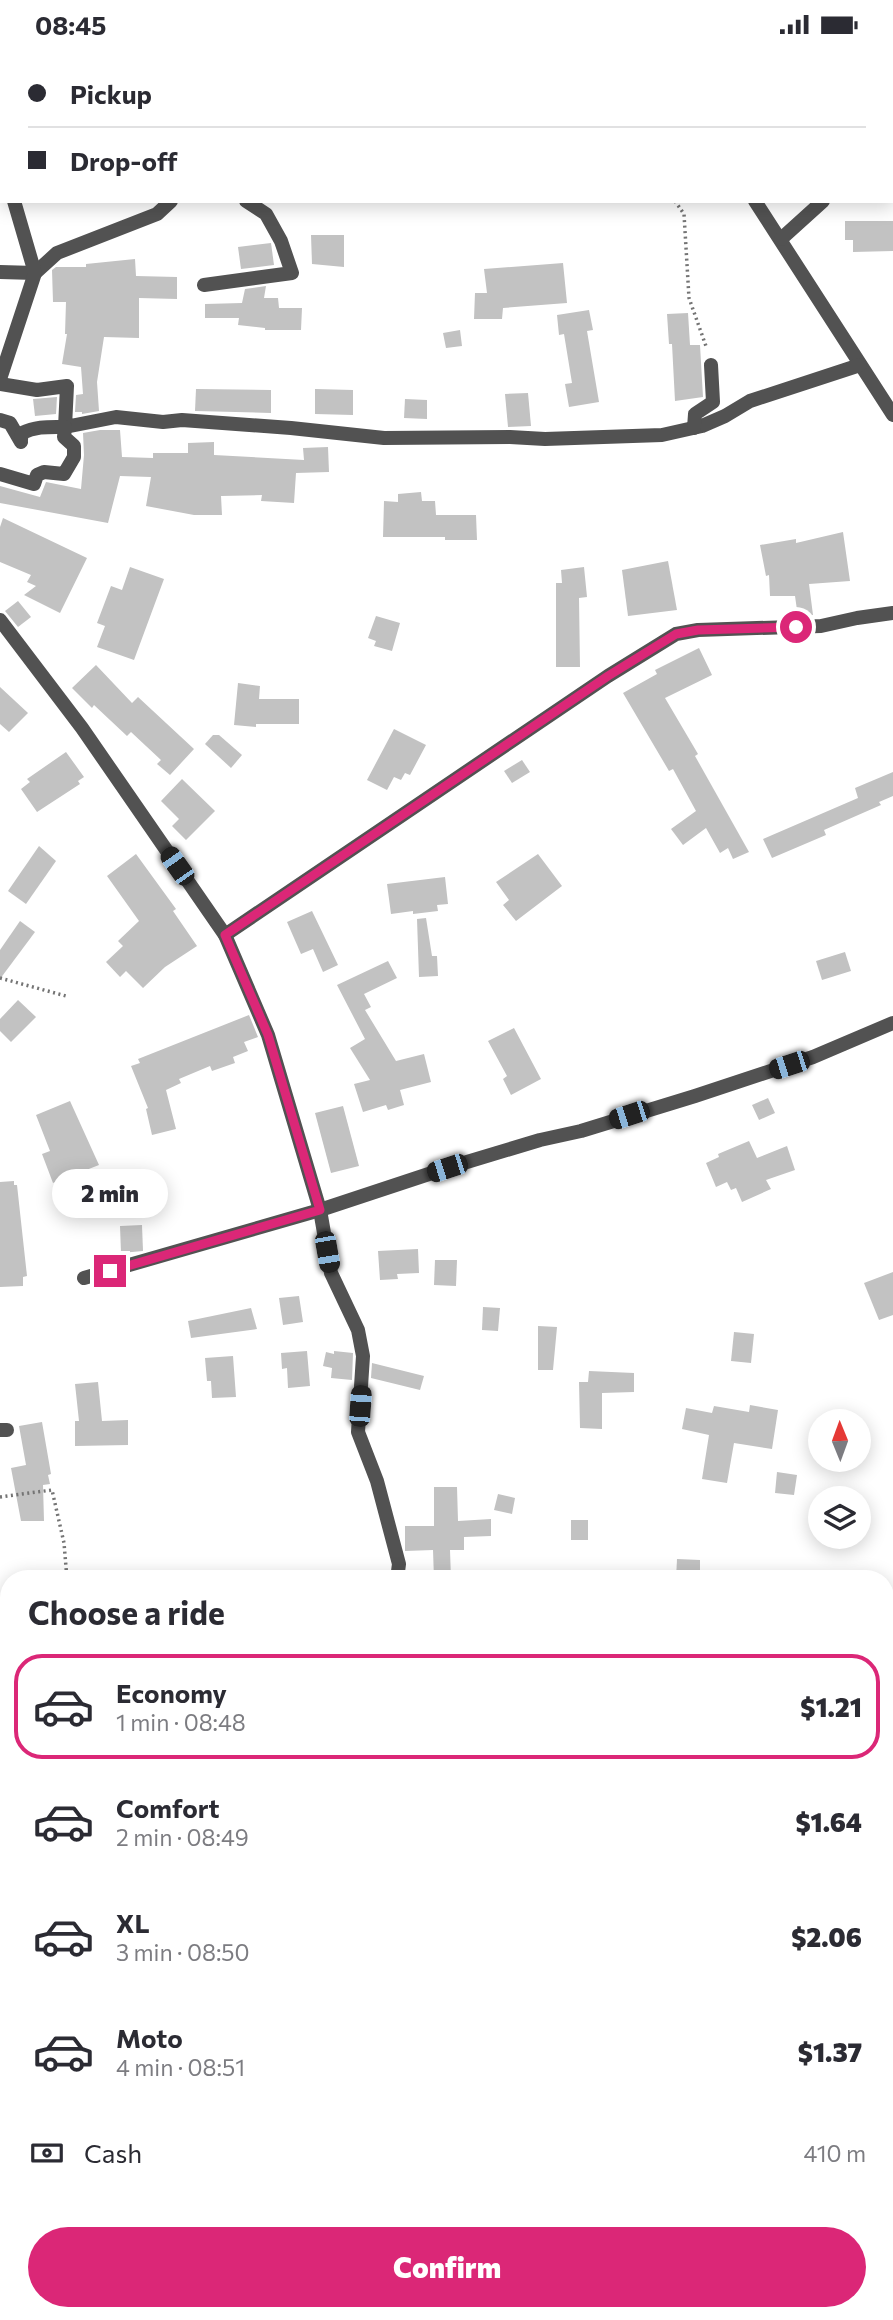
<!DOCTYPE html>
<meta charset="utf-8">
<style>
body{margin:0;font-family:Commissioner,sans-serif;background:#f2f2f3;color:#2b2b33;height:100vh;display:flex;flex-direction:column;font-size:26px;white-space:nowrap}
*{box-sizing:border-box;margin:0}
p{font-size:23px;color:#7c7c81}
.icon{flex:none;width:38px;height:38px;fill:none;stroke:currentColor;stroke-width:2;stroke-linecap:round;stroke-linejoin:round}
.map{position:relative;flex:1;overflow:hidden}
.sheet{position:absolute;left:0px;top:1521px;width:894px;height:751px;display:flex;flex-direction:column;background:#fff;border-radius:28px 28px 0 0;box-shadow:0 4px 18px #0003}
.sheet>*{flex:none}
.hud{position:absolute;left:0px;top:0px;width:894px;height:154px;box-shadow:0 4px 18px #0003;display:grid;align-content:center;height:154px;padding:0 28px;background:#fff}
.needle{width:46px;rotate:359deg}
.controls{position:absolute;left:808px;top:1360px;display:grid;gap:14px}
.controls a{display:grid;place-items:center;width:63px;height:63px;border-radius:50%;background:#fff;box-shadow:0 4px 18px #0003;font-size:35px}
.end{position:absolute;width:32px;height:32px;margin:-16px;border:9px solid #db2777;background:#fff;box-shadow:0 0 0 4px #fff}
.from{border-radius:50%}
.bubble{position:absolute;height:49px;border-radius:24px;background:#fff;box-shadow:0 4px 18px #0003;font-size:23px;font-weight:800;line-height:49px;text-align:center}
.car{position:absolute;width:21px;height:42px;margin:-21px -10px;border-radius:9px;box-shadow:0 0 5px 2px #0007;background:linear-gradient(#222 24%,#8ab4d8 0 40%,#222 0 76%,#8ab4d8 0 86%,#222 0)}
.hud b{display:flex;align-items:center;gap:24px;height:66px;font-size:26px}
.hud b+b{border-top:2px solid #e1e1e2}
.hud i{width:18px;height:18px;background:#2b2b33}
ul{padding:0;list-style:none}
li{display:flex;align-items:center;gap:21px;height:105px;margin:0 14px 10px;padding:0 14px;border:4px solid transparent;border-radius:28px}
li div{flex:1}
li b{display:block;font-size:26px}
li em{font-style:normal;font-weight:800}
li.active{border-color:#db2777}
li>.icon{width:63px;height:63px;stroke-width:1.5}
h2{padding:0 28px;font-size:32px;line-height:84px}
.pay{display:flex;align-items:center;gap:18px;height:77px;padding:0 28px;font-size:26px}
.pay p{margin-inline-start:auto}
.primary-button{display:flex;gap:14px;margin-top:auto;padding:14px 28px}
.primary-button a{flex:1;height:80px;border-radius:42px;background:#db2777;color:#fff;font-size:28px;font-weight:800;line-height:80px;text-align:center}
.status{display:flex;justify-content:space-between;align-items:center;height:49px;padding:0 35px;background:#fff;direction:ltr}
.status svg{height:19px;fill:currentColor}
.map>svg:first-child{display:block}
</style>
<div class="status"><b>08:45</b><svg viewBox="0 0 49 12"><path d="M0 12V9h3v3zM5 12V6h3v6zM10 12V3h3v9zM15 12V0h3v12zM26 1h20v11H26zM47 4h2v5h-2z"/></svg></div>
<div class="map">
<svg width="893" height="2271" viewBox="0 0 893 2271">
<rect width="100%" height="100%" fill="#fff"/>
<g fill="#c2c2c2">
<path d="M 845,172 L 893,172 L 893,202 L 853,203 L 853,191 L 845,191 Z"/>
<path d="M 311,186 L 344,186 L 344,218 L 312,215 Z"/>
<path d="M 271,194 L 274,216 L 241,220 L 238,198 Z"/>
<path d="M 135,210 L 136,227 L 177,228 L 177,250 L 139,249 L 139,289 L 104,288 L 97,333 L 99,362 L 82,365 L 82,363 L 75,363 L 76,346 L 83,345 L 81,318 L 62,315 L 67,285 L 65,285 L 66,253 L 53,253 L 52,221 L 56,218 L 86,218 L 86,215 Z"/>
<path d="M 563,214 L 567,254 L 503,259 L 502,270 L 474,270 L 475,244 L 487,244 L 484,220 Z"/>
<path d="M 266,237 L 264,249 L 278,249 L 279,259 L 302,259 L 301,281 L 265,281 L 265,279 L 238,276 L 239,269 L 205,269 L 205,255 L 242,254 L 245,240 Z"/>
<path d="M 589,261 L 593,281 L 587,282 L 599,353 L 569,358 L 565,335 L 572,334 L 564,285 L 559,286 L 557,266 Z"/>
<path d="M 688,264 L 690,296 L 700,296 L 703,348 L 675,352 L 672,295 L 669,295 L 667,265 Z"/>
<path d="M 460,281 L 462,297 L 446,299 L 443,284 Z"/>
<path d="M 196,340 L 271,341 L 271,364 L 195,362 Z"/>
<path d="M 315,340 L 353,341 L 353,366 L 315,365 Z"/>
<path d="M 528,344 L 531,377 L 508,378 L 505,345 Z"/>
<path d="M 57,348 L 56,365 L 35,367 L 33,350 Z"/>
<path d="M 405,350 L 427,351 L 427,370 L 404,369 Z"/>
<path d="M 100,381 L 120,381 L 122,408 L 153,409 L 153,404 L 188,404 L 188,394 L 214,393 L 214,406 L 304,411 L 303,399 L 328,398 L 329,423 L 296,424 L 294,454 L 261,452 L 262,446 L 221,447 L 222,466 L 194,466 L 146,457 L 151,428 L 120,427 L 108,474 L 0,454 L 0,437 L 40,448 L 46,433 L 81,440 L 84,406 L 83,384 Z"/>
<path d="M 421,443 L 422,452 L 435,452 L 436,466 L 476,466 L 477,491 L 445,491 L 445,488 L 383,488 L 384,452 L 398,453 L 398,445 Z"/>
<path d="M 3,469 L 87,509 L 60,564 L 24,546 L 36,537 L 27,533 L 31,526 L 0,513 L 0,478 Z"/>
<path d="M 843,483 L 850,532 L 809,535 L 813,566 L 798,568 L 795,547 L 770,547 L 769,526 L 766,527 L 760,496 L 796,490 L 796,494 Z"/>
<path d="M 668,512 L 677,561 L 628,567 L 622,521 Z"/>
<path d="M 130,518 L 164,530 L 134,611 L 97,598 L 105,577 L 97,574 L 111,537 L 122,541 Z"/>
<path d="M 584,518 L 587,548 L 579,549 L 580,618 L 556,618 L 556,534 L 562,534 L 561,521 Z"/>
<path d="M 18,552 L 31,568 L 18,578 L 5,562 Z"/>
<path d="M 376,567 L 400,574 L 392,602 L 374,597 L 376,592 L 368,589 Z"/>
<path d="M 699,599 L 712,626 L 665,649 L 698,705 L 695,707 L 749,803 L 733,810 L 728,799 L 720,804 L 706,779 L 683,796 L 671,780 L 696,762 L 673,720 L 669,722 L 623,644 L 657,625 L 655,621 Z"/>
<path d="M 96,616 L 132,654 L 138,648 L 194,700 L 170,726 L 157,715 L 161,711 L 131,683 L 127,687 L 94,656 L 92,659 L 72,639 Z"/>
<path d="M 238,634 L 260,637 L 259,650 L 299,650 L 299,675 L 256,675 L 256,678 L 234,676 Z"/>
<path d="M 0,638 L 28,664 L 9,683 L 0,675 Z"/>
<path d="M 394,680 L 426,696 L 410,726 L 405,724 L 401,731 L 394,728 L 387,741 L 367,731 Z"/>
<path d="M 213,686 L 219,686 L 242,706 L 231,719 L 205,695 Z"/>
<path d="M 66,703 L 84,728 L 78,732 L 80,735 L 37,763 L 21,740 L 30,733 L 27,730 Z"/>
<path d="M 522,711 L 530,723 L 512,734 L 504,722 Z"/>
<path d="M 893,723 L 893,747 L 879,753 L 881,756 L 824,781 L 826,786 L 772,809 L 763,790 L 858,749 L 855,739 Z"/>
<path d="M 182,730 L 215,762 L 186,791 L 172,777 L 179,770 L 161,752 Z"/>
<path d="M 39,797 L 56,812 L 26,855 L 8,842 Z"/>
<path d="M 136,805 L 176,860 L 173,862 L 197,897 L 165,918 L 143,939 L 126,922 L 120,928 L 106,913 L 123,897 L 118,892 L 139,872 L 107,827 Z"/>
<path d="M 538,805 L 562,837 L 516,872 L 503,856 L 509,851 L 496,833 Z"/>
<path d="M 445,828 L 448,855 L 437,856 L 438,862 L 413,865 L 413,862 L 391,865 L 387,835 Z"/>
<path d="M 312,862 L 338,916 L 323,923 L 313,900 L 301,905 L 287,873 Z"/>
<path d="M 426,869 L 432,907 L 437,907 L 438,927 L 419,928 L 417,870 Z"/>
<path d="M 20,872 L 35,883 L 0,930 L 0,901 Z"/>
<path d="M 845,903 L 851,922 L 822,931 L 816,912 Z"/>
<path d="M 388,912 L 397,929 L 364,945 L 371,958 L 365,961 L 396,1012 L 424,1005 L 431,1033 L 400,1041 L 404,1056 L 388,1061 L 386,1056 L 363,1063 L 354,1035 L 370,1031 L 350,999 L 365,990 L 337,936 Z"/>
<path d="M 18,951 L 36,968 L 11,993 L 0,982 L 0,970 Z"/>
<path d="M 249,966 L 258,988 L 244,993 L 248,1002 L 233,1008 L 235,1014 L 212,1022 L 210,1017 L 179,1030 L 181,1034 L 166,1041 L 176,1080 L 152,1086 L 146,1060 L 148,1059 L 131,1017 L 140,1014 L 138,1010 Z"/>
<path d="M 514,979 L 541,1030 L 511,1046 L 503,1030 L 507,1027 L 488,992 Z"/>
<path d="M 768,1049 L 775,1064 L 759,1071 L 752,1056 Z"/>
<path d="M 70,1052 L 99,1116 L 53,1134 L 42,1105 L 50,1102 L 36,1066 Z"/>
<path d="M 343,1057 L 359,1117 L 331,1124 L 315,1064 Z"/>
<path d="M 749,1092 L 757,1109 L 787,1097 L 795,1121 L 766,1131 L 771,1140 L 742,1153 L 736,1139 L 731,1141 L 727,1133 L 716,1138 L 706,1114 L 719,1108 L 718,1105 Z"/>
<path d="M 14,1132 L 14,1136 L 17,1136 L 27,1227 L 23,1228 L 23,1237 L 0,1238 L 0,1133 Z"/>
<path d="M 142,1176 L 143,1202 L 121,1204 L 120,1177 Z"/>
<path d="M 418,1200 L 419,1224 L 397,1225 L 398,1230 L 380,1231 L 378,1202 Z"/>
<path d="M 435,1211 L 457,1211 L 456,1237 L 434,1236 Z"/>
<path d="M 893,1223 L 893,1266 L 879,1271 L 864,1234 Z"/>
<path d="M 299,1247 L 303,1273 L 283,1276 L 279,1249 Z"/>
<path d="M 483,1258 L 500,1259 L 498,1282 L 482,1281 Z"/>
<path d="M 251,1259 L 257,1280 L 191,1289 L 188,1272 Z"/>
<path d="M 538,1277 L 557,1278 L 553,1321 L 538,1321 Z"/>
<path d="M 734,1283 L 754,1285 L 751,1314 L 731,1312 Z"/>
<path d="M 307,1302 L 310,1337 L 288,1339 L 287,1319 L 282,1320 L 281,1304 Z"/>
<path d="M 334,1302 L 353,1304 L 352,1331 L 331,1329 L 332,1319 L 323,1317 L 326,1303 L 334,1305 Z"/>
<path d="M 233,1307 L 236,1348 L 212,1349 L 211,1332 L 207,1332 L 205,1309 Z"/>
<path d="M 372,1314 L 424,1327 L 420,1341 L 371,1329 Z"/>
<path d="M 589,1322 L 634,1324 L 634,1343 L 602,1344 L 602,1380 L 580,1379 L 579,1333 L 588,1333 Z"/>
<path d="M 98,1333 L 102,1372 L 128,1371 L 128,1396 L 75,1397 L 75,1372 L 79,1372 L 75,1335 Z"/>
<path d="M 750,1356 L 778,1361 L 772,1400 L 734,1394 L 727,1434 L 702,1430 L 709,1386 L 682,1380 L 686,1359 L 712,1364 L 714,1357 L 749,1363 Z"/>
<path d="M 42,1373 L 51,1425 L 48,1426 L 50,1435 L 43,1436 L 44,1472 L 21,1472 L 11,1419 L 26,1416 L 19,1377 Z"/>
<path d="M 777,1423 L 797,1426 L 794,1446 L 775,1444 Z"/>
<path d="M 434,1438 L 457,1438 L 458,1472 L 491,1470 L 491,1487 L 464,1488 L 464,1501 L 450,1501 L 451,1530 L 434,1530 L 433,1501 L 405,1502 L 405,1477 L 434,1477 Z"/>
<path d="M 498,1445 L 515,1449 L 512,1465 L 494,1461 Z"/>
<rect x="571" y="1471" width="17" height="20"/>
<path d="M 677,1510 L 700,1511 L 700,1530 L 676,1530 Z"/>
</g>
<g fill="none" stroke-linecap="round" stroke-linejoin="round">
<g stroke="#747474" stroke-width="3.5" stroke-dasharray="2 3.5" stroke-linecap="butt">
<path d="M 141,0 L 146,2"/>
<path d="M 153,2 L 156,0"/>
<path d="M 281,2 L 282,0"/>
<path d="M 675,152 L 684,165 L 689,249 L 707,300"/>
<path d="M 0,929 L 66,947"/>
<path d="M 0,1448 L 52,1441 L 64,1494 L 67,1530"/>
<path d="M 574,2263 L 576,2271"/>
</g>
<g stroke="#525252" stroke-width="14">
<path d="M 653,0 L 654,2"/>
<path d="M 24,2 L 25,0"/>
<path d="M 892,85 L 893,85"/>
<path d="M 0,98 L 2,98"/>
<path d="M 0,141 L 2,139"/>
<path d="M 755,152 L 893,366"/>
<path d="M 781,190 L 823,152"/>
<path d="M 0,223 L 35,224 L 57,204 L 157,165 L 171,152"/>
<path d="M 204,236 L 292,224 L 281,192 L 266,165 L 246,152"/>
<path d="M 0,330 L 35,224 L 14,152"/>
<path d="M 0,335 L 37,341 L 67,337 L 65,378 L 116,368 L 163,373 L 182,371 L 291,379 L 384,389 L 510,388 L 545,390 L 662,386 L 702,377 L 725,367 L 750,352 L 860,316"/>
<path d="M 0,371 L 10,374 L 21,393"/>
<path d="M 694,379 L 695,365 L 713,353 L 711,316"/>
<path d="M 0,425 L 34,435 L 37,426 L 44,423 L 64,425 L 74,408 L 74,397 L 64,388 L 65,378 C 49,378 36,377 22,384 L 21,390"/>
<path d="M 0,571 L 82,679 L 225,886 L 608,627 L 676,585 L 698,581 L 821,577 L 857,569 L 893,564"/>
<path d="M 225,886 L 268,986 L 320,1161 L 331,1224 L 358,1281 L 363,1307 L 358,1383 L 377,1432 L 399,1515 L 397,1530"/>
<path d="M 84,1229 L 320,1161 L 447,1119 L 540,1091 L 581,1082 L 695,1047 L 813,1008 L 893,974"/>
<path d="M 0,1381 L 7,1381"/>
<path d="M 3,1637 L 9,1647"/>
<path d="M 0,1677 L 9,1675"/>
<path d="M 886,1705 L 893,1703"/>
<path d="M 886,2191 L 893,2228"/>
<path d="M 758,2263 L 760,2271"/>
</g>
</g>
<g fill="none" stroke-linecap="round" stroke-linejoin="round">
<path stroke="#db2777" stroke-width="9" d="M 110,1222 L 320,1161 L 268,986 L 225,886 L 608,627 L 676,585 L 698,581 L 796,578"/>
</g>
</svg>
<div class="controls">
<a><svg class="needle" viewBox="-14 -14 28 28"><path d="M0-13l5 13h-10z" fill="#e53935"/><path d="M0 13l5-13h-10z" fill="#7c7c81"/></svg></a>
<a><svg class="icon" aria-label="layers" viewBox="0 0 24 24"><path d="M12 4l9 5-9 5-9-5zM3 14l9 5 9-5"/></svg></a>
</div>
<i class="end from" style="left:796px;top:578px"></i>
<i class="end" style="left:110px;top:1222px"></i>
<div class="bubble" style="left:52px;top:1120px;width:116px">2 min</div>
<i class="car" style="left:177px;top:817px;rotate:325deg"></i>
<i class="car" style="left:789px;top:1016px;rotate:252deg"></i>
<i class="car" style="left:629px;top:1066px;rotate:252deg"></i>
<i class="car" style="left:447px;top:1119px;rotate:252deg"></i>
<i class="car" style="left:327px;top:1203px;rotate:170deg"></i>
<i class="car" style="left:360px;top:1357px;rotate:4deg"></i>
<div class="hud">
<b><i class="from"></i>Pickup</b>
<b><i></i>Drop-off</b>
</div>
<section class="sheet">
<h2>Choose a ride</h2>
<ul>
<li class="active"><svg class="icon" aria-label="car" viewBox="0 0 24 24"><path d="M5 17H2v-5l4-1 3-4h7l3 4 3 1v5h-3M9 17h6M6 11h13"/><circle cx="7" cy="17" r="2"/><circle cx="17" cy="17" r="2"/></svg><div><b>Economy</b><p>1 min · 08:48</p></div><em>$1.21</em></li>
<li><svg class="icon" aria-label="car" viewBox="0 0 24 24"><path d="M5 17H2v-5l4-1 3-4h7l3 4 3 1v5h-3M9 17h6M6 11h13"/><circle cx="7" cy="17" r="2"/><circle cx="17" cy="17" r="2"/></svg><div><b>Comfort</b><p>2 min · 08:49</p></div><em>$1.64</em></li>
<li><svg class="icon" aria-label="car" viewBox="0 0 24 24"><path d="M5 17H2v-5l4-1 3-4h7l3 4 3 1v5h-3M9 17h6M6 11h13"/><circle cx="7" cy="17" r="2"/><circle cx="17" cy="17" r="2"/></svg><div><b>XL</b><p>3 min · 08:50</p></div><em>$2.06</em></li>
<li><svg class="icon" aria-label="car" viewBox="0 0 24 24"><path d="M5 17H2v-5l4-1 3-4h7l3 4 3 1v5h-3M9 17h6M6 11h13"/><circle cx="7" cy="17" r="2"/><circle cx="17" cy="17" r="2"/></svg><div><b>Moto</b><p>4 min · 08:51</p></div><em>$1.37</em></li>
</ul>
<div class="pay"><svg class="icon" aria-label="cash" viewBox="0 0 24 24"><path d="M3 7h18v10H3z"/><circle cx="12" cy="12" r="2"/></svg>Cash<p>410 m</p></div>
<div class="primary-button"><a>Confirm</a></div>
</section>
</div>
